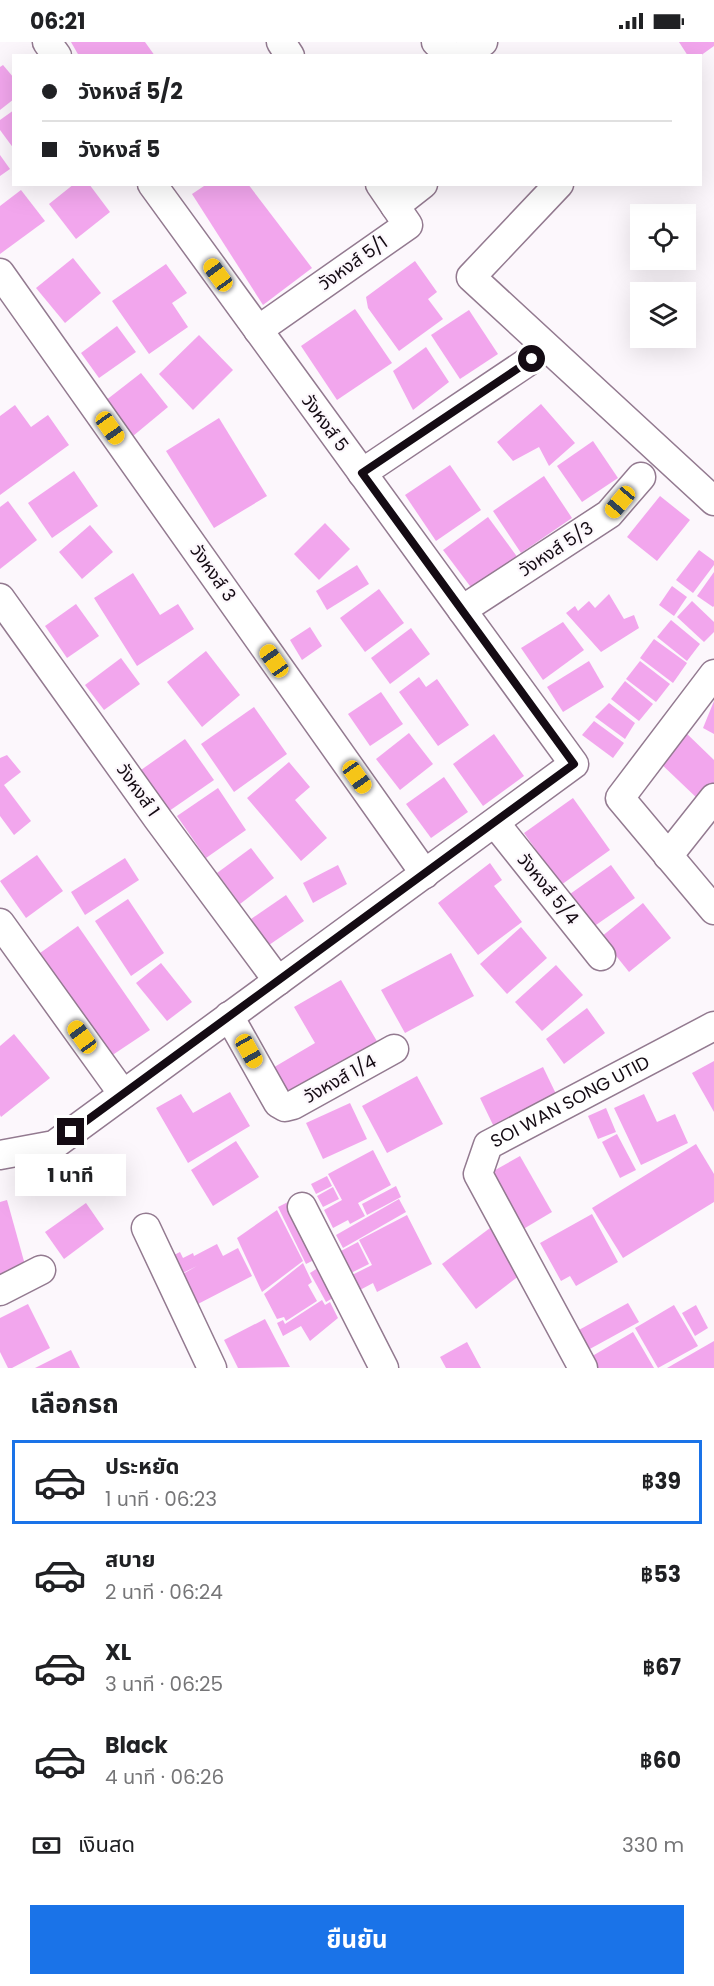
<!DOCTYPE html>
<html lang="th">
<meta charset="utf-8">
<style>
body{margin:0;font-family:Poppins,"Noto Sans Thai",sans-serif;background:#f2f2f2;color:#202124;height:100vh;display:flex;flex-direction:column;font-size:22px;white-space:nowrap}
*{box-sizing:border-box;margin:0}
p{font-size:20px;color:#757577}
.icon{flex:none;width:33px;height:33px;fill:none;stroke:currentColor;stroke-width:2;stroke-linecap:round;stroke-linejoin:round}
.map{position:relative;height:1326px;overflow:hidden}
.side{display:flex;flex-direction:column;background:#fff;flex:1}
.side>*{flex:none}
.banner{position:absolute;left:12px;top:12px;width:690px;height:132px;border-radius:0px;box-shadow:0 6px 24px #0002;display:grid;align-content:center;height:132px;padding:0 30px;background:#fff}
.tools{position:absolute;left:630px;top:162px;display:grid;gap:12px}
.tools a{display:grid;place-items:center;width:66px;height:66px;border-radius:0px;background:#fff;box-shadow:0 6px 24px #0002;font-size:30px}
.end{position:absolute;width:27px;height:27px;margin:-14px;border:8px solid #140b13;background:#fff;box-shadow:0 0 0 3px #fff}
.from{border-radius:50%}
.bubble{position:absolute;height:42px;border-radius:0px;background:#fff;box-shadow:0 6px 24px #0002;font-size:20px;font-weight:700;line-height:42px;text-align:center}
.car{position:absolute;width:18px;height:36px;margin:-18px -9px;border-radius:8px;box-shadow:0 0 4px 2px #0007;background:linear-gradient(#f5c518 24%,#345 0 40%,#f5c518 0 76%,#345 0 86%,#f5c518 0)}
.banner b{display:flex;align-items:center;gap:21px;height:57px;font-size:22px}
.banner b+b{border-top:2px solid #e0e0e0}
.banner i{width:15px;height:15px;background:#202124}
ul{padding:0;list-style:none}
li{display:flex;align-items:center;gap:18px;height:84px;margin:0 12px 9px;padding:0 18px;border:3px solid transparent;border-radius:0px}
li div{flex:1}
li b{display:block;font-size:22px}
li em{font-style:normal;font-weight:700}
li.selected{border-color:#1a73e8}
li>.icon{width:54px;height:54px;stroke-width:1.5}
h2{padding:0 30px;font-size:27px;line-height:72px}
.pay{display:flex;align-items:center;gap:15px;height:66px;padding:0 30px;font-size:22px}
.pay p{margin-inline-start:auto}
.cta{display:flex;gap:12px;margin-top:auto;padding:12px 30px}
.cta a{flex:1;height:69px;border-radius:0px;background:#1a73e8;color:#fff;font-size:24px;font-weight:700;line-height:69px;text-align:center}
.status{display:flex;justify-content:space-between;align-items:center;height:42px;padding:0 30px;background:#fff;direction:ltr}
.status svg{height:16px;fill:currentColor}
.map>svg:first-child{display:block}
</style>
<div class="status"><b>06:21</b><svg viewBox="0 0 49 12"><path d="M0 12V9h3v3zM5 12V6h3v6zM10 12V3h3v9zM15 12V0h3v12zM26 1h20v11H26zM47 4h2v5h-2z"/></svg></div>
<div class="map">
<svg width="714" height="1326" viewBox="0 0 714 1326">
<rect width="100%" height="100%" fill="#fcf7fc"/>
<g fill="#f2a6ed">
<path d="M 71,0 L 145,0 L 155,14 L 79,14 Z"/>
<path d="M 679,0 L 714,0 L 714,4 L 700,14 L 688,14 Z"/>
<path d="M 3,23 L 14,36 L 14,57 L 0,68 L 0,25 Z"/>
<path d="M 14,68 L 14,107 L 0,88 L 0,78 Z"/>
<path d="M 0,113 L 10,127 L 0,134 Z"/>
<path d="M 74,142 L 89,142 L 110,170 L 76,197 L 49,162 Z"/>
<path d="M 207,142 L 248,142 L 312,226 L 263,263 L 192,152 Z"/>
<path d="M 21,148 L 45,179 L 0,212 L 0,164 Z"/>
<path d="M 73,216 L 101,251 L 65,281 L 36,246 Z"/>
<path d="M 415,219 L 437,250 L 428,257 L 443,277 L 399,309 L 368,266 L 366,255 Z"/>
<path d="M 166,222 L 187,251 L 172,261 L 188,285 L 149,312 L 112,259 Z"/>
<path d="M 355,267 L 392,321 L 337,358 L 301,304 Z"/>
<path d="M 469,268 L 498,312 L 460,337 L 431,293 Z"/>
<path d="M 117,284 L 136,310 L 99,336 L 81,311 Z"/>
<path d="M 199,293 L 233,328 L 193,368 L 159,332 Z"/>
<path d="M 426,305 L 449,340 L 413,368 L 393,329 Z"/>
<path d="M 141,331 L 168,365 L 133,394 L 105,359 Z"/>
<path d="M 541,362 L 575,401 L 549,424 L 539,405 L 513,419 L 497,400 Z"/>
<path d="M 15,363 L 31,385 L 48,373 L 69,403 L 0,453 L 0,374 Z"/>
<path d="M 219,376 L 267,454 L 214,486 L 166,409 Z"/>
<path d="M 593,399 L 618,436 L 582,460 L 557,424 Z"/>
<path d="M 450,423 L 481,468 L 436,499 L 405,453 Z"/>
<path d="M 74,429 L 98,464 L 52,496 L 28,461 Z"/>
<path d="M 544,434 L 572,476 L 521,511 L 493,469 Z"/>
<path d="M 660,454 L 690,478 L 657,519 L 627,495 Z"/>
<path d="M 8,459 L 37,498 L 0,527 L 0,465 Z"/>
<path d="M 488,475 L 518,516 L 473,548 L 443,508 Z"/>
<path d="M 325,481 L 350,507 L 319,538 L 294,512 Z"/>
<path d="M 90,483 L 113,510 L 82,537 L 59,510 Z"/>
<path d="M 699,508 L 714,519 L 714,523 L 693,551 L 676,538 Z"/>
<path d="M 357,523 L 369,542 L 327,568 L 316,549 Z"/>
<path d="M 714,530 L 714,564 L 713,565 L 697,554 Z"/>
<path d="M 133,531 L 160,573 L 178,562 L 194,587 L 137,624 L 94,556 Z"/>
<path d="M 672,544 L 687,555 L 674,574 L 659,563 Z"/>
<path d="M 379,547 L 404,581 L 365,610 L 340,576 Z"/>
<path d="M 609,552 L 624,577 L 634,573 L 639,586 L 601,610 L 566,571 L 575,564 L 578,569 L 589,559 L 595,566 Z"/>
<path d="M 692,559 L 714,580 L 714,590 L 704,600 L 677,575 Z"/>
<path d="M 76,562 L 99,594 L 67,616 L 45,584 Z"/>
<path d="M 671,578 L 700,602 L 687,619 L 657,595 Z"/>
<path d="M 563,580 L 584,608 L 543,638 L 521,606 Z"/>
<path d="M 310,585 L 322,604 L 302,618 L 290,598 Z"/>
<path d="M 411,586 L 430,612 L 390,642 L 371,616 Z"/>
<path d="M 654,597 L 687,621 L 673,641 L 640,616 Z"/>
<path d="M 206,609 L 240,653 L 202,685 L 167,640 Z"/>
<path d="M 121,616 L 140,642 L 104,668 L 85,643 Z"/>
<path d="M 589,619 L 604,645 L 563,670 L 547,645 Z"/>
<path d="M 640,619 L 670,642 L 656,660 L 626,637 Z"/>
<path d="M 419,635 L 426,645 L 437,637 L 469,683 L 438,704 L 399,650 Z"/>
<path d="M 625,639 L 653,662 L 639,679 L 611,657 Z"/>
<path d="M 381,650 L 403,682 L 370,704 L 348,672 Z"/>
<path d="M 714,659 L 714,692 L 703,686 Z"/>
<path d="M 609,661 L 635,681 L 625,697 L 595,675 Z"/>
<path d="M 254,665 L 287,712 L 234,750 L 201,702 Z"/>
<path d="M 594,679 L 624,701 L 613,716 L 582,693 Z"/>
<path d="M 684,689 L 714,718 L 714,742 L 699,758 L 657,718 Z"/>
<path d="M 409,691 L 433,722 L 400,748 L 376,717 Z"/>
<path d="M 494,692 L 524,734 L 483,764 L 453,722 Z"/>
<path d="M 185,697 L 214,738 L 159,776 L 131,735 Z"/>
<path d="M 7,713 L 21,730 L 4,743 L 31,779 L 14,793 L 0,774 L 0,716 Z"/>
<path d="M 289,720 L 310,745 L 295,758 L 327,796 L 301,819 L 247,756 Z"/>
<path d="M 444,735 L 468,770 L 431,796 L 406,762 Z"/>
<path d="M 218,746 L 246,788 L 206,816 L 177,774 Z"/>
<path d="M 573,756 L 610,808 L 561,843 L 524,791 Z"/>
<path d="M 251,806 L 274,836 L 240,862 L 217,831 Z"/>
<path d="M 37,813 L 63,849 L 26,876 L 0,839 Z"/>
<path d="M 125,816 L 139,838 L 85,873 L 71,850 Z"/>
<path d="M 490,821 L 502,838 L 494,844 L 522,880 L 478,913 L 438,861 Z"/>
<path d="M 338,823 L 347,842 L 313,861 L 303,841 Z"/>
<path d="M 611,823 L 635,856 L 593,885 L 570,852 Z"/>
<path d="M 286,853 L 304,879 L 269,903 L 251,877 Z"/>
<path d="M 128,857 L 164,911 L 131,934 L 95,879 Z"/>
<path d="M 643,861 L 671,896 L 629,930 L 601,895 Z"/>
<path d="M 78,884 L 150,988 L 111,1014 L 40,911 Z"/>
<path d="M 521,885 L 547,916 L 507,952 L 480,922 Z"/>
<path d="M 451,911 L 474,954 L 405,991 L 381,948 Z"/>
<path d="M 161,921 L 192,960 L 167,979 L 136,941 Z"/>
<path d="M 556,923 L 583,953 L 542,989 L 515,960 Z"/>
<path d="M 341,938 L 378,1001 L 287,1055 L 271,1027 L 315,1001 L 294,965 Z"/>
<path d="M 587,966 L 605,991 L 564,1022 L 546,997 Z"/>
<path d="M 14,992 L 50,1036 L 1,1075 L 0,1073 L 0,1004 Z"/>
<path d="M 714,1019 L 714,1070 L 692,1031 Z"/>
<path d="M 543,1025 L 558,1056 L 495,1087 L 480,1056 Z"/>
<path d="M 417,1034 L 443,1082 L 387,1111 L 362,1064 Z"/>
<path d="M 230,1050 L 250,1084 L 188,1121 L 156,1066 L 181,1052 L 193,1071 Z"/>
<path d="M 644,1052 L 657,1080 L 675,1072 L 688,1101 L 641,1123 L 614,1066 Z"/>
<path d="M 350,1061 L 367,1097 L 323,1117 L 306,1081 Z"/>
<path d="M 606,1066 L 616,1090 L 598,1097 L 588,1074 Z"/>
<path d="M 617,1092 L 636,1128 L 620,1136 L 602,1100 Z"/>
<path d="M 236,1099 L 259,1135 L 213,1164 L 191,1128 Z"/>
<path d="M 696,1102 L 714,1132 L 714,1160 L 623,1216 L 592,1166 Z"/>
<path d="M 373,1108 L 391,1143 L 358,1161 L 365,1174 L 350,1182 L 348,1178 L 333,1186 L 324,1168 L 342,1158 L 328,1132 Z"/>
<path d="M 520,1114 L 552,1170 L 520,1189 L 488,1132 Z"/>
<path d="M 327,1134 L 332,1144 L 316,1152 L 311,1142 Z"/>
<path d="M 396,1144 L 401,1155 L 367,1173 L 362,1162 Z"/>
<path d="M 333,1145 L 339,1157 L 323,1165 L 317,1154 Z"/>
<path d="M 399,1157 L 406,1170 L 343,1206 L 336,1193 Z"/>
<path d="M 7,1158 L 27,1230 L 0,1237 L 0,1160 Z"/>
<path d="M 290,1159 L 318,1216 L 306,1222 L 278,1165 Z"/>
<path d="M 86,1161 L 104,1187 L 64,1217 L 45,1190 Z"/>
<path d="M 277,1168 L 303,1219 L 262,1250 L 237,1196 Z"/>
<path d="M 592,1172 L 618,1220 L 576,1244 L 570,1234 L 561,1239 L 540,1201 Z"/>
<path d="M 407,1173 L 432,1222 L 377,1250 L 373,1241 L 360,1248 L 352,1233 L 372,1223 L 359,1198 Z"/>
<path d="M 490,1186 L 524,1230 L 476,1267 L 442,1222 Z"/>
<path d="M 358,1200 L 369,1222 L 351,1231 L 341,1209 Z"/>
<path d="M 217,1202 L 223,1214 L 238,1206 L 252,1234 L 196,1263 L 181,1233 L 197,1224 L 177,1234 L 168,1216 L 180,1210 L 183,1216 L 193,1211 L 194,1214 Z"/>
<path d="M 303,1221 L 312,1240 L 308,1243 L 317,1259 L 286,1279 L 284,1275 L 277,1277 L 264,1252 Z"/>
<path d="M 321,1224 L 338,1253 L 326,1260 L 310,1231 Z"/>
<path d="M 322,1258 L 325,1263 L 330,1260 L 338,1276 L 310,1299 L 301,1284 L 283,1294 L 277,1281 L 283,1278 L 285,1282 Z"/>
<path d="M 628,1261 L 639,1280 L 588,1308 L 577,1289 Z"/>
<path d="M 28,1262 L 50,1306 L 12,1326 L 8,1326 L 0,1310 L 0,1276 Z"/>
<path d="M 674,1263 L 698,1304 L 658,1326 L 635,1286 Z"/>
<path d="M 696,1263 L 708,1286 L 695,1294 L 682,1271 Z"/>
<path d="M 265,1277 L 290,1325 L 238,1326 L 224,1298 Z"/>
<path d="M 633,1290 L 654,1326 L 595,1326 L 589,1316 Z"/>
<path d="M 714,1299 L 714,1326 L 667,1326 Z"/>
<path d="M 467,1300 L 481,1326 L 446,1326 L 440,1315 Z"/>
<path d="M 71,1308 L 80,1326 L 35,1326 Z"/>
</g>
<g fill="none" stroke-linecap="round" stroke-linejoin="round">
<defs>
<g id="minor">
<path d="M 47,0 L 57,14"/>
<path d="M 281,0 L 290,14"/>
<path d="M 436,0 L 451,14"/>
<path d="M 461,14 L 483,0"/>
<path d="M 559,142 L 471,235 L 714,459"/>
<path d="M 395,164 L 423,142"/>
<path d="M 0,231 L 425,832"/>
<path d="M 258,288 L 408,183 L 380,142"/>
<path d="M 362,431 L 532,317"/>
<path d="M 0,556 L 158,777 L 278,939"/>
<path d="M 462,568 L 609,472 L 641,435"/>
<path d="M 714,632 L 620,756 L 714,868"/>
<path d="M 495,781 L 601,914"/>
<path d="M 668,814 L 714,756"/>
<path d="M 0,881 L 123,1052"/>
<path d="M 229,974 L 278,1061 L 285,1065 L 293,1063 L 394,1007"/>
<path d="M 0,1113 L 54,1103 L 574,722 L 152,142"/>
<path d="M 302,1165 L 384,1326"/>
<path d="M 146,1186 L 212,1326"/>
<path d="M 0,1249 L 41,1228"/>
<path id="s1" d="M 583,1326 L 478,1132 L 488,1103 L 714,984"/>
</g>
</defs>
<use href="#minor" stroke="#937a90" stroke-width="31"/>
<use href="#minor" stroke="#fff" stroke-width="28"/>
</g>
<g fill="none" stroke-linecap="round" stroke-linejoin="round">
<path stroke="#140b13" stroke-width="8" d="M 71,1090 L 574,722 L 362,431 L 532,317"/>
</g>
<g text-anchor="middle" stroke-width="4.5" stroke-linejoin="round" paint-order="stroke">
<g font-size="18" fill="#140b13" stroke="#fcf7fc">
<text transform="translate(353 221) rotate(-35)" y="6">วังหงส์ 5/1</text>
<text transform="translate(325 381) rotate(54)" y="6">วังหงส์ 5</text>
<text transform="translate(556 507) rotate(-33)" y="6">วังหงส์ 5/3</text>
<text transform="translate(213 531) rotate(55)" y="6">วังหงส์ 3</text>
<text transform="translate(138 748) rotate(55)" y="6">วังหงส์ 1</text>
<text transform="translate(548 847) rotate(51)" y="6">วังหงส์ 5/4</text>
<text transform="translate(340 1037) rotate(-29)" y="6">วังหงส์ 1/4</text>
<text dy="6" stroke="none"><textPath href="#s1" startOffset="344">SOI WAN SONG UTID</textPath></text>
</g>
</g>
</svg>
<div class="tools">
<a><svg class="icon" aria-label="locate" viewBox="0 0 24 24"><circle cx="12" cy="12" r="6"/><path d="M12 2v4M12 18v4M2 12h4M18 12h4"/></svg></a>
<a><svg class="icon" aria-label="layers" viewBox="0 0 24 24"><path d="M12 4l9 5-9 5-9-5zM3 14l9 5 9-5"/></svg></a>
</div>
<i class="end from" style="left:532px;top:317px"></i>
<i class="end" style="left:71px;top:1090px"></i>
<div class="bubble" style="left:15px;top:1112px;width:111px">1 นาที</div>
<i class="car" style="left:218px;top:233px;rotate:324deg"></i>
<i class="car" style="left:110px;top:386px;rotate:145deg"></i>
<i class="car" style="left:620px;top:460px;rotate:220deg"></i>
<i class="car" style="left:274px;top:619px;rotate:325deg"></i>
<i class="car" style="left:357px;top:735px;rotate:145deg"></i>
<i class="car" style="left:82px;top:995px;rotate:324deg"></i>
<i class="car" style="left:249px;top:1009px;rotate:151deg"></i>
<div class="banner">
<b><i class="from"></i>วังหงส์ 5/2</b>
<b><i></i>วังหงส์ 5</b>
</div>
</div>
<section class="side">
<h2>เลือกรถ</h2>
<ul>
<li class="selected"><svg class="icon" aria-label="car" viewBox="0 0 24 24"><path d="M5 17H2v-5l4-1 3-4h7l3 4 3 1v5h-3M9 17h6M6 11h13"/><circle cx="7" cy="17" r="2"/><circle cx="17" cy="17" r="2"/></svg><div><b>ประหยัด</b><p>1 นาที · 06:23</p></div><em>฿39</em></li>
<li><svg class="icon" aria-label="car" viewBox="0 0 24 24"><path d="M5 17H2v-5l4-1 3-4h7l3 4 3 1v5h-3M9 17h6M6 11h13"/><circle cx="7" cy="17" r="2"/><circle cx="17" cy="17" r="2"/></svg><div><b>สบาย</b><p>2 นาที · 06:24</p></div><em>฿53</em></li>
<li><svg class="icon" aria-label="car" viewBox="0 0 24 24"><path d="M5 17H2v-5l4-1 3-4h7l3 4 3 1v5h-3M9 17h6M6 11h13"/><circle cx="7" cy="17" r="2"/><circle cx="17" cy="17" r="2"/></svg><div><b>XL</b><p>3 นาที · 06:25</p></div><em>฿67</em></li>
<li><svg class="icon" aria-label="car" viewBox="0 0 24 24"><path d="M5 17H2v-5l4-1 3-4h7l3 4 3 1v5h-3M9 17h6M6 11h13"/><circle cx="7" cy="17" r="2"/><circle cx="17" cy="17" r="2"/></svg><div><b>Black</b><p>4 นาที · 06:26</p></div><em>฿60</em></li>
</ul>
<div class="pay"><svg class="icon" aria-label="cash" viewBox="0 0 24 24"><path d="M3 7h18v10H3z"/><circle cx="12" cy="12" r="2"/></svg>เงินสด<p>330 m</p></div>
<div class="cta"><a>ยืนยัน</a></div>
</section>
